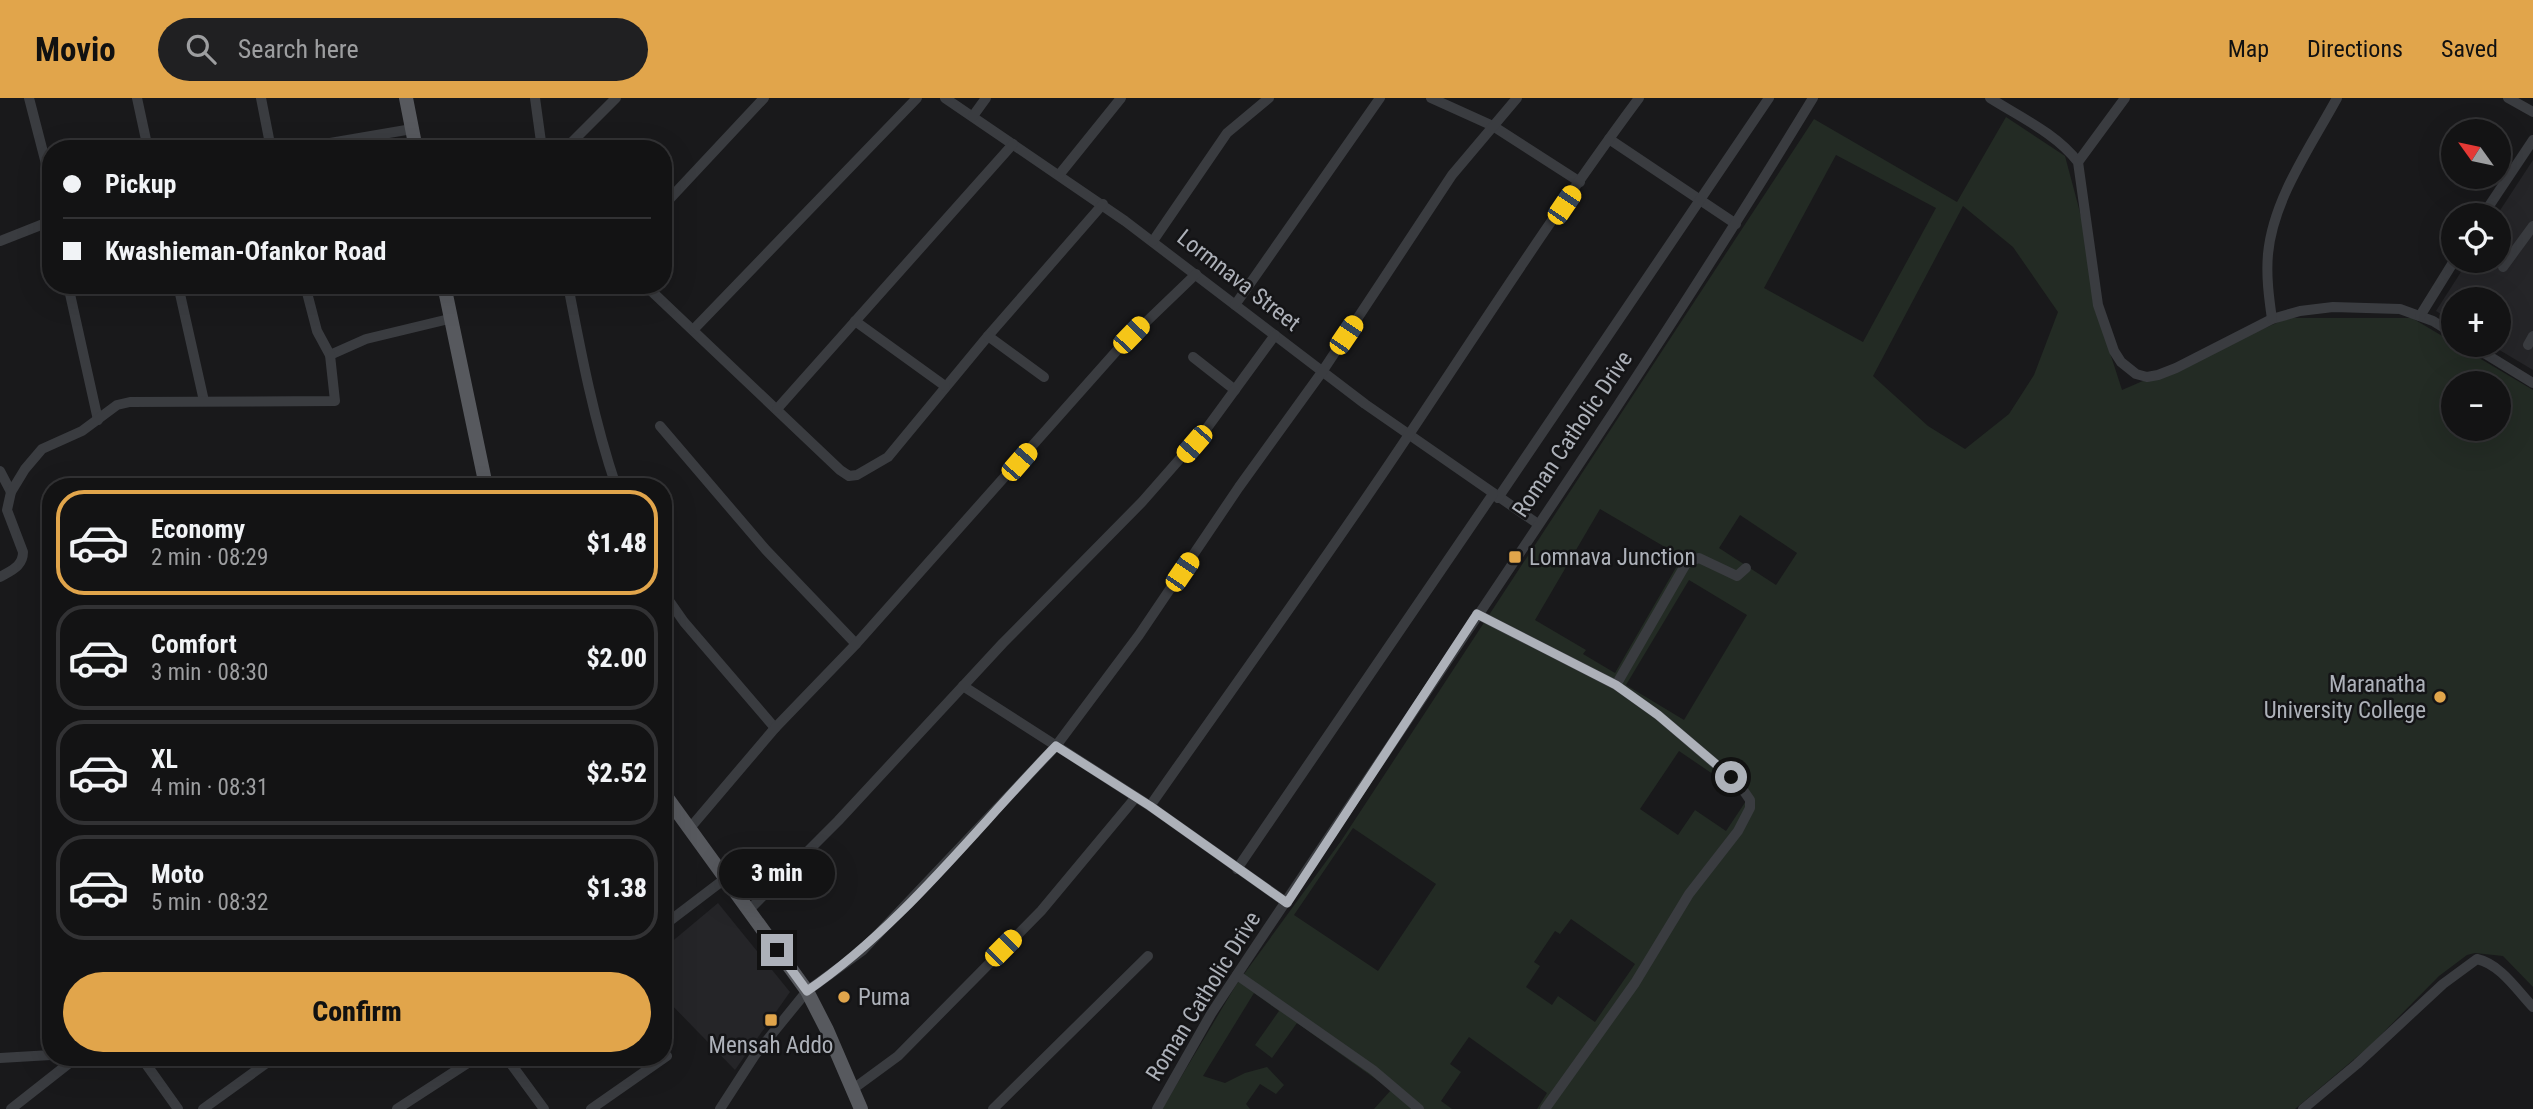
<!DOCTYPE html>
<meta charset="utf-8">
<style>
body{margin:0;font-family:"Roboto Condensed",sans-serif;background:#202022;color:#f1f3f6;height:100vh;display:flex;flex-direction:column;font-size:26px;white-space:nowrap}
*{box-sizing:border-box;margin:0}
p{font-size:23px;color:#9d9ea0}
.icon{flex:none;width:38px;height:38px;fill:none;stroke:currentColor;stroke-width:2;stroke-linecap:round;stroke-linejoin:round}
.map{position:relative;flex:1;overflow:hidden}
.details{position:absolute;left:42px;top:380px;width:630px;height:588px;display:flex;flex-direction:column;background:#131314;border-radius:28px;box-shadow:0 7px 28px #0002,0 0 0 2px #323234}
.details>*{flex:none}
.top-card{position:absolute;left:42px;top:42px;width:630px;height:154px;border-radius:28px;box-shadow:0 7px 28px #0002,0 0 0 2px #323234;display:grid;align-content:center;height:154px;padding:0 21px;background:#131314}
.needle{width:46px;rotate:303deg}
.tools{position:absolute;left:2441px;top:21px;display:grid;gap:14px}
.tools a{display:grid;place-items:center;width:70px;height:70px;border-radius:50%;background:#131314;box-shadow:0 7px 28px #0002,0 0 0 2px #323234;font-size:35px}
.end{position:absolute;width:32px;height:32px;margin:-16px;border:9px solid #adb1b9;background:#111;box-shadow:0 0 0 4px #111}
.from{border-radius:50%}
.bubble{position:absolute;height:49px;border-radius:24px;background:#131314;box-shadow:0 7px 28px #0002,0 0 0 2px #323234;font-size:23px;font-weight:800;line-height:49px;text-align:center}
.car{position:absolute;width:21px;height:42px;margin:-21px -10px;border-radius:9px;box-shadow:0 0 5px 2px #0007;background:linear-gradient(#f5c518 24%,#345 0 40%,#f5c518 0 76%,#345 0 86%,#f5c518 0)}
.top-card b{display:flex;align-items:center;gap:24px;height:66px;font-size:26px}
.top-card b+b{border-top:2px solid #323234}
.top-card i{width:18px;height:18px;background:#f1f3f6}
ul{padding:12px 0 0;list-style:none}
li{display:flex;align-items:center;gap:21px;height:105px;margin:0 14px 10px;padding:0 7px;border:4px solid #323234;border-radius:28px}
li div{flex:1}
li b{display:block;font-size:26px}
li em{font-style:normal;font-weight:800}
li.selected{border-color:#e1a54b}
li>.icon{width:63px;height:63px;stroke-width:1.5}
.primary-button{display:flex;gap:14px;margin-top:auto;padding:14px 21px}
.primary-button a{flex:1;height:80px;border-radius:42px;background:#e1a54b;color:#111;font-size:28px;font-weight:800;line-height:80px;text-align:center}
header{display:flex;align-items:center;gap:42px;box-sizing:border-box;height:98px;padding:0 35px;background:#e1a54b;color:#111}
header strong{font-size:33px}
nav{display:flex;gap:38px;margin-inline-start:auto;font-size:24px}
.search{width:490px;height:63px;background:#202022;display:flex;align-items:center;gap:18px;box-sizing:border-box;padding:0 24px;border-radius:38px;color:#9d9ea0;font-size:26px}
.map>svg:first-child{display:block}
</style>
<header>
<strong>Movio</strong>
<div class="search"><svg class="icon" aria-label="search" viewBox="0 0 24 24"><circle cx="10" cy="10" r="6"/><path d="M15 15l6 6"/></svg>Search here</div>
<nav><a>Map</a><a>Directions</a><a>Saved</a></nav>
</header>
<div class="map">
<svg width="2533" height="1011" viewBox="0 0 2533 1011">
<rect width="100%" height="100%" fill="#19191b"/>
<g fill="#252528">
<path d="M 2533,62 L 2533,272 L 2491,247 L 2499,247 L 2499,201 L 2454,201 L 2453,224 L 2436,213 L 2468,163 L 2499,163 L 2497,117 Z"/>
<path d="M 718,805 L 790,894 L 735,972 L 663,898 L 663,851 Z"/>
</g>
<path fill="#232b24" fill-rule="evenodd" d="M 2006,19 L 2065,58 L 2086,137 L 2093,202 L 2122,292 L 2288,220 L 2412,220 L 2533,292 L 2533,889 L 2503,858 L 2475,855 L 2467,857 L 2439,878 L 2371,947 L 2295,1011 L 1537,1011 L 1547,995 L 1469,939 L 1450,966 L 1461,974 L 1441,1003 L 1452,1011 L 1374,1011 L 1391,992 L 1297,925 L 1272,960 L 1255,947 L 1279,913 L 1254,895 L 1203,978 L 1225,985 L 1245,975 L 1267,969 L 1284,987 L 1276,996 L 1260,986 L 1246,1006 L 1250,1011 L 1162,1011 L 1236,887 L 1341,743 L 1814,21 L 1957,104 ZM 1836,57 L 1936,110 L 1863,244 L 1764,190 ZM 1963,108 L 2013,149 L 2058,214 L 2034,277 L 2009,316 L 1965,351 L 1928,328 L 1873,278 ZM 2454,285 L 2499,285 L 2499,331 L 2454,331 ZM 1600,411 L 1682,459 L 1615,575 L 1583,556 L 1586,552 L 1535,522 ZM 1740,417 L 1797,455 L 1776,487 L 1719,450 ZM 1689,482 L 1747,517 L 1684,622 L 1626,587 ZM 1679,653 L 1748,700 L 1726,733 L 1695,712 L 1678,737 L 1640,711 ZM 1353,730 L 1436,786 L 1378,873 L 1294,817 ZM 1571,821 L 1635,866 L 1595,924 L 1558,898 L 1552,907 L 1526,889 L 1540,868 L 1534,864 L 1555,833 L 1560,836 Z"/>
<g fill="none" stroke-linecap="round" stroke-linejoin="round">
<g stroke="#3a3c40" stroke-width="10">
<path d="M 29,0 L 51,85"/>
<path d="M 137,0 L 148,51"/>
<path d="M 261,0 L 271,51"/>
<path d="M 535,0 L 542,51"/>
<path d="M 945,0 L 1125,123 L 1365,306 L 1538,426"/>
<path d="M 1431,0 L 1493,28 L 1580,84"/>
<path d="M 1990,0 C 2020,19 2057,36 2078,64 L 2098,207 L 2114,253 L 2121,264 L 2136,276 L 2147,279 L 2158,277 L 2176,270 L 2272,221 L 2300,213 L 2333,209 L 2400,211 L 2433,223 L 2454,236"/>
<path d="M 2508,0 L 2533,14"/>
<path d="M 973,18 L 986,0"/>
<path d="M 1609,41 L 1736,126"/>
<path d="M 295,51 L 412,31"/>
<path d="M 565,51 L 616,0"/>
<path d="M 2078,64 L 2125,0"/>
<path d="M 1059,77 L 1121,0"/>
<path d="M 663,108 L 764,0"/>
<path d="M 2483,117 L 2533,42"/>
<path d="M 0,143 L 51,123"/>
<path d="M 1153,143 L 1227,35 L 1269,0"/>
<path d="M 2503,169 L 2533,128"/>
<path d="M 68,187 L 98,322"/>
<path d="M 178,187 L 204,303"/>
<path d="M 568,187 C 581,255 594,323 616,388"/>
<path d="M 645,187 L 840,372 L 849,378 L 857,377 L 888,359 L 988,238 L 1103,106"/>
<path d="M 1235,207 L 1380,0"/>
<path d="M 2420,218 L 2454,163"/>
<path d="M 2272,221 C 2269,200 2266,178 2268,156 C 2273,101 2311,48 2337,0"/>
<path d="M 855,223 L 945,288"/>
<path d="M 694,231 L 917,0"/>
<path d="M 988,238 L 1044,279"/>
<path d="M 2471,247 L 2533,285"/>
<path d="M 2528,247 L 2533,238"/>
<path d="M 330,257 L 366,241 L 449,221"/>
<path d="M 1193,259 L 1235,292"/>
<path d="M 777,311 L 1013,46"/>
<path d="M 660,328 L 766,452 L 856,546"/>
<path d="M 0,373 L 11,394"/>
<path d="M 1498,400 L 1769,0"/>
<path d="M 0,479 C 12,472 23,468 23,454 L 7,412 L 11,394 L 25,371 L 42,351 L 82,333 L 117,307 L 130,304 L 335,303 L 330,257 L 317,233 L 305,187"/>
<path d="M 663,494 L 684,524 L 775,630"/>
<path d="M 1477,516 L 1616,587 L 1658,617 L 1739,686 L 1750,702 L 1750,710 L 1738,733 L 1689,796 L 1635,885 L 1545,1011"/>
<path d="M 1616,587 L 1687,464 L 1699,460 L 1737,478 L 1746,470"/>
<path d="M 963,588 L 1150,708 L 1287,805"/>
<path d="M 1150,708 C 1236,585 1325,463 1408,338 C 1484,224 1558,109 1639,0"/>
<path d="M 690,730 L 775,630 L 856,546 L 1120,249 L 1196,176"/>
<path d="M 1237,771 L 1493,396"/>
<path d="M 749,812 L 838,723 L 1003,545 L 1142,404 L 1207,330 L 1275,237"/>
<path d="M 663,828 L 726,780"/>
<path d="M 1237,877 L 1373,972 L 1419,1011"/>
<path d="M 141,959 L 178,1011"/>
<path d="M 506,959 L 544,1011"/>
<path d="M 0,960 L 51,957"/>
<path d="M 853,991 L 898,958 L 1041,813 L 1136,699"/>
<path d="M 11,1011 L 77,959"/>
<path d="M 203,1011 L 275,959"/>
<path d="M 397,1011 L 477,959"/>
<path d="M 591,1011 L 667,958"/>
<path d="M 720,1011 L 755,957 L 807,893 L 862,853 L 1056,648 L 1139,537 L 1239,389 L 1322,274 L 1452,77 L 1517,0"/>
<path d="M 993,1011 L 1148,858"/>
<path d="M 1157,1011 L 1211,916 C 1412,611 1623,312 1813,0"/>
<path d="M 2303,1011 L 2357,966 L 2443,886 L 2477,861 C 2500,866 2517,892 2533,909"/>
</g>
<g stroke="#57595e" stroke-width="14">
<path d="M 406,0 L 416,51"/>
<path d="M 444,187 L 486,388"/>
<path d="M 663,694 L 807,893 L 827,932 L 861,1011"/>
</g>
</g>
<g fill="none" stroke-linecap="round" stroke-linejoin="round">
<path stroke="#adb1b9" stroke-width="9" d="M 777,852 L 807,893 C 902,828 976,730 1056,648 L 1150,708 L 1287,805 L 1477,516 L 1616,587 L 1658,617 L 1731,679"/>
</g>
<g fill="#e1a54b" stroke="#141416" stroke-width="2.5">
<rect x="1508" y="452" width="14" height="14" rx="3.5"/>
<circle cx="2440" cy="599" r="7"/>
<circle cx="844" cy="899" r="7"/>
<rect x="764" y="915" width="14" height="14" rx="3.5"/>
</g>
<g text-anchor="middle" stroke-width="5" stroke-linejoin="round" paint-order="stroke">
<g font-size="23" fill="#adb1b9" stroke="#141416">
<text transform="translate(1239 182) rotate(38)" y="8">Lormnava Street</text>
<text transform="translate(1572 336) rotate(-56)" y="8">Roman Catholic Drive</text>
<text transform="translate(1203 898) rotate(-58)" y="8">Roman Catholic Drive</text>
</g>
<g font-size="23" fill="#adb1b9" stroke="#141416" text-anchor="start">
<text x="1529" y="467">Lomnava Junction</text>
<text x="2426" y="594" text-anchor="end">Maranatha<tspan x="2426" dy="26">University College</tspan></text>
<text x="858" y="907">Puma</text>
<text x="771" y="955" text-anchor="middle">Mensah Addo</text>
</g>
</g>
</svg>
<div class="tools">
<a><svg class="needle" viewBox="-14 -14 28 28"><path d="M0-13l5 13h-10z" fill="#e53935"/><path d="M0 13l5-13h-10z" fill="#9d9ea0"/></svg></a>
<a><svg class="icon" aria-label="locate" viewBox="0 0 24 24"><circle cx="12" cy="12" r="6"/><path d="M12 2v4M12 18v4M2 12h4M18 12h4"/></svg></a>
<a>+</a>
<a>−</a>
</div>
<i class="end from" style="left:1731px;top:679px"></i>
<i class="end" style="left:777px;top:852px"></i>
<div class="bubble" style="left:719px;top:751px;width:116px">3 min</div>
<i class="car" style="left:1564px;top:107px;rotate:34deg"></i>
<i class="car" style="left:1131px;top:237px;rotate:44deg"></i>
<i class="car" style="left:1346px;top:237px;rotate:34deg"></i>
<i class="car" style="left:1194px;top:346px;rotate:221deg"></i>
<i class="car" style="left:1019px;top:364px;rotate:41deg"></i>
<i class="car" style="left:1182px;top:474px;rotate:34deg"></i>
<i class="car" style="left:1003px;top:850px;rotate:45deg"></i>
<div class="top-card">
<b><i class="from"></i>Pickup</b>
<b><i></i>Kwashieman-Ofankor Road</b>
</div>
<section class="details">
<ul>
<li class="selected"><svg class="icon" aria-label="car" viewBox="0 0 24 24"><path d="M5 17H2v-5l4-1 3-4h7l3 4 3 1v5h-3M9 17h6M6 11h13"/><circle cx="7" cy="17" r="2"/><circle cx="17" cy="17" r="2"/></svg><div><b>Economy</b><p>2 min · 08:29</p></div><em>$1.48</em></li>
<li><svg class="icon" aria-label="car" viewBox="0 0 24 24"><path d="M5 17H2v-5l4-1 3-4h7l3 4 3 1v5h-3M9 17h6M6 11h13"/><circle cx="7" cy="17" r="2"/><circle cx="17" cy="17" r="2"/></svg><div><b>Comfort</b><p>3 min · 08:30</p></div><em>$2.00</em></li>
<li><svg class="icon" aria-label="car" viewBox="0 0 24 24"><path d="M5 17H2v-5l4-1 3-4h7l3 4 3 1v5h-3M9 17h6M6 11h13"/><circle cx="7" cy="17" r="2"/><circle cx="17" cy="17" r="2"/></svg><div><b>XL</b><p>4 min · 08:31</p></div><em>$2.52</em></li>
<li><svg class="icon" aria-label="car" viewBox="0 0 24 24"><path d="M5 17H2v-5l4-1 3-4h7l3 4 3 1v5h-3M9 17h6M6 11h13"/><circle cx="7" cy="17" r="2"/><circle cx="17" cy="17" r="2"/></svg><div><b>Moto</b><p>5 min · 08:32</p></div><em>$1.38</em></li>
</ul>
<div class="primary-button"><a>Confirm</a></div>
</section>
</div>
